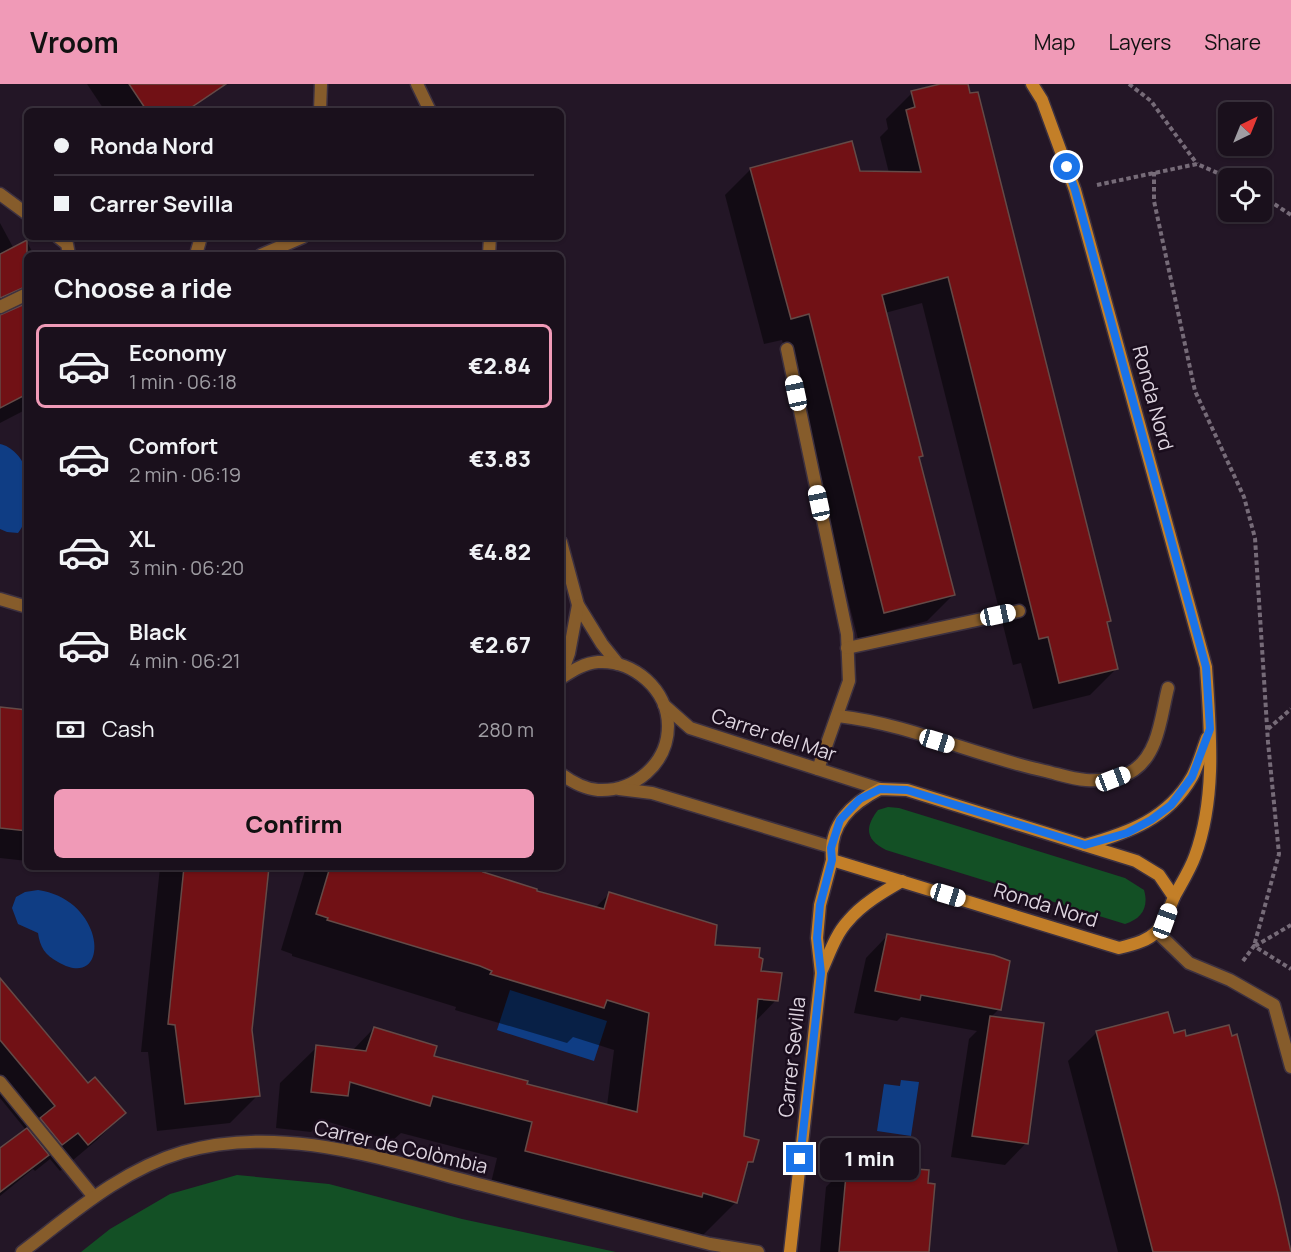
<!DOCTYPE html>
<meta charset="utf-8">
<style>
body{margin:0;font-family:Manrope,sans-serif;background:#271e29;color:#f1f3f6;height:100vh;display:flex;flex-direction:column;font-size:22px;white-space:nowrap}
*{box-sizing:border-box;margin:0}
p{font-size:20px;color:#9f9da3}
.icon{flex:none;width:33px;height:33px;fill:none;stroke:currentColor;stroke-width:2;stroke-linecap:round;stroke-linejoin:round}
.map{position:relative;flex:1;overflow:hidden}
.drawer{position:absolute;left:24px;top:168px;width:540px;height:618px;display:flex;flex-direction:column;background:#1a101c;border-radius:9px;box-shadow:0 2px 4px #0004,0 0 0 2px #38303b}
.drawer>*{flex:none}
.guide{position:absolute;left:24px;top:24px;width:540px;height:132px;border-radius:9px;box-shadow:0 2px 4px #0004,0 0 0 2px #38303b;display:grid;align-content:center;height:132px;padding:0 30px;background:#1a101c}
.needle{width:39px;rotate:43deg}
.buttons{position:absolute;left:1218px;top:18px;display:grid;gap:12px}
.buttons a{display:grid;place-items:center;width:54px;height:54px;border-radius:9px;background:#1a101c;box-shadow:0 2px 4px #0004,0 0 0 2px #38303b;font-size:30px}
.end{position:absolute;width:27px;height:27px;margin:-14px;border:8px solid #1a73e8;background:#fff;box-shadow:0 0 0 3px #fff}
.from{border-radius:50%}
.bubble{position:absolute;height:42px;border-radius:9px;background:#1a101c;box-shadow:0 2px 4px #0004,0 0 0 2px #38303b;font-size:20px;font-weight:800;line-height:42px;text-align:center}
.car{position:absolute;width:18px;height:36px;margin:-18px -9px;border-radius:8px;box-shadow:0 0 4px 2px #0007;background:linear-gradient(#fff 24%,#345 0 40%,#fff 0 76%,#345 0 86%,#fff 0)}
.guide b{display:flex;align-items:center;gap:21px;height:57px;font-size:22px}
.guide b+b{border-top:2px solid #38303b}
.guide i{width:15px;height:15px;background:#f1f3f6}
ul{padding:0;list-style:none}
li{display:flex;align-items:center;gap:18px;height:84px;margin:0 12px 9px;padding:0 18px;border:3px solid transparent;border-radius:9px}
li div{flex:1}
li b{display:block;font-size:22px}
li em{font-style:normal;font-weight:800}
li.on{border-color:#f09ab7}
li>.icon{width:54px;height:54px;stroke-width:1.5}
h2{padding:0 30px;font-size:27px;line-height:72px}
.pay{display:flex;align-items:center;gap:15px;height:66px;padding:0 30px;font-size:22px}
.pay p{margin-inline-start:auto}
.action{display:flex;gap:12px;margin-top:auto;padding:12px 30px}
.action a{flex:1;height:69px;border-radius:9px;background:#f09ab7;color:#111;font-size:24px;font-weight:800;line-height:69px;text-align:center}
header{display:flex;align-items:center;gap:36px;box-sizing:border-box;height:84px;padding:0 30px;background:#f09ab7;color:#111}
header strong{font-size:28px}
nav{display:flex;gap:33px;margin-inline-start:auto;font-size:21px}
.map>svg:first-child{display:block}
</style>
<header>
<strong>Vroom</strong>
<nav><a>Map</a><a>Layers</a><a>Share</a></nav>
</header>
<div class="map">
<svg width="1291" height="1168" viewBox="0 0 1291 1168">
<rect width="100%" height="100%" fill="#231626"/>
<g fill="#135025">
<path d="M 888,723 L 899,724 L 1125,794 L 1144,806 C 1149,823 1142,835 1125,840 L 886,766 C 866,756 864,744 878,726 Z"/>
<path d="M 237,1091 L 329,1100 L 462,1135 L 616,1168 L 81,1168 L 110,1145 L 170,1110 Z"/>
</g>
<g fill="#0f3d84">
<path d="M 0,360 C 11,362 23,374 25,385 C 26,393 23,401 24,409 C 25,424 28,437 18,449 L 7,448 L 0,445 Z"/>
<path d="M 38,806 C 108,816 111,909 58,878 C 45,871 40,863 38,849 L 18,840 L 12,824 L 16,813 L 25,808 Z"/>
<path d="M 510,906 L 607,937 L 594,977 L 497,946 Z"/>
<path d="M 901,996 L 919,998 L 911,1052 L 877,1047 L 884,1000 L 900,1002 Z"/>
</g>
<g fill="#0007">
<path d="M 87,0 L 200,0 L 203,14 L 190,27 L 105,27 Z"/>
<path d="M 946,0 L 966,0 L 1110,537 L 1106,541 L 1117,584 L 1090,611 L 1033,625 L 1021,579 L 1013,581 L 922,219 L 885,229 L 922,371 L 918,375 L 953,511 L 927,537 L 858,555 L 782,256 L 764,260 L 725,111 L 751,85 L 889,89 L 880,53 L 888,45 L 886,35 L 912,9 Z"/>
<path d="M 0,139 L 14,165 L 27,158 L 34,171 L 27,171 L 27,325 L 0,339 Z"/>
<path d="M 0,625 L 27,628 L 27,777 L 0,774 Z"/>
<path d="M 87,783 L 111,783 L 109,785 Z"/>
<path d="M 160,783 L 268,783 L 251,946 L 258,1011 L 230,1039 L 157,1047 L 148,968 L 141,968 Z"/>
<path d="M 306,783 L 483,783 L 481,789 L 535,808 L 595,824 L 610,809 L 714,862 L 759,888 L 776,916 L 754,939 L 742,1053 L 751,1078 L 745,1084 L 736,1118 L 700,1154 L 490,1103 L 497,1074 L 401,1049 L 392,1057 L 322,1036 L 311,1048 L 276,1044 L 280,999 L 317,963 L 352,967 L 374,944 L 432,973 L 525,1001 L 607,1022 L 614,966 L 573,953 L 567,959 L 455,926 L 456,923 L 292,872 L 292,870 L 281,866 Z"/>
<path d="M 887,852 L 999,925 L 991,933 L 1026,1059 L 1005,1081 L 951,1073 L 969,955 L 977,947 L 901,933 L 897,937 L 854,929 L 866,874 Z"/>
<path d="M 0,895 L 88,1001 L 124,1029 L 97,1056 L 60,1087 L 50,1075 L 35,1087 L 33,1085 L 0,1112 L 0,1066 L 26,1046 L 0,1014 Z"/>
<path d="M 1097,948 L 1173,951 L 1185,954 L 1236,952 L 1291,1168 L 1118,1168 L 1068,977 Z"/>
<path d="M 848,1081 L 927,1168 L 820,1168 L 826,1103 Z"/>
</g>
<g fill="#711115" stroke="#644a47" stroke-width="1.5">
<path d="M 129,0 L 226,0 L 186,27 L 147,27 Z"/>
<path d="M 940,0 L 968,0 L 970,9 L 978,8 L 1111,537 L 1107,538 L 1118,585 L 1059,599 L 1048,553 L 1039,555 L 948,193 L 882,211 L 923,372 L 919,373 L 955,511 L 884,529 L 809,230 L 791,235 L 750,84 L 852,57 L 860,87 L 921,88 L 906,26 L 915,23 L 911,7 Z"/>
<path d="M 27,156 L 27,202 L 0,214 L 0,170 Z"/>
<path d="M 27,219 L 27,310 L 0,324 L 0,231 Z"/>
<path d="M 0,623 L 27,626 L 27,747 L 0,744 Z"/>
<path d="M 184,783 L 269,783 L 252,946 L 260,1012 L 185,1020 L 175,941 L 168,940 Z"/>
<path d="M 330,783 L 485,783 L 483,788 L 537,805 L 537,807 L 604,825 L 609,808 L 717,841 L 715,861 L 760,864 L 759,873 L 763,875 L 761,887 L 782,889 L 778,917 L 758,915 L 744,1052 L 759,1056 L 753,1078 L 748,1078 L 737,1119 L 703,1109 L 702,1113 L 525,1067 L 532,1038 L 433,1012 L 430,1022 L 350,998 L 348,1012 L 311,1008 L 316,961 L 366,967 L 374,943 L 437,962 L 434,972 L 528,997 L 527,1000 L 637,1028 L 649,929 L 607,916 L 604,924 L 490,890 L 492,887 L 480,882 L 327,836 L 328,834 L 316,830 Z"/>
<path d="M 887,850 L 994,871 L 1010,877 L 1001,926 L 921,911 L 920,916 L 875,907 Z"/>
<path d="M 0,894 L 88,999 L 95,993 L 126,1029 L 88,1061 L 78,1049 L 62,1061 L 40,1034 L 55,1022 L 0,956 Z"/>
<path d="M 1168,928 L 1174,949 L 1185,946 L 1186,952 L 1229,941 L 1232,952 L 1237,950 L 1278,1110 L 1291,1168 L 1153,1168 L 1096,947 Z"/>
<path d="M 990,932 L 1044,939 L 1028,1060 L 972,1052 Z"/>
<path d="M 27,1044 L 49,1071 L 0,1108 L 0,1064 Z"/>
<path d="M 847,1080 L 929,1086 L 928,1099 L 935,1100 L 929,1168 L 839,1168 Z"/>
</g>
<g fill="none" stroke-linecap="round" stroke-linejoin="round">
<defs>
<g id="service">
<path d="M 417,0 L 430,27"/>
<path d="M 320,27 L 321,0"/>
<path d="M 0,110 L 27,130"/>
<path d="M 58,153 L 67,160 L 69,171"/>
<path d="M 198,171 L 197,167 L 201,153"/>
<path d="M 261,171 L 303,153"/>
<path d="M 489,171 L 490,153"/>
<path d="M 0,223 L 27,210"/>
<path d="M 787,265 L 847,550 L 849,597 L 818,685"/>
<path d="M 561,458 L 578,521 L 602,560 L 618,580"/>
<path d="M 847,564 L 1019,527"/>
<path d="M 561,592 L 569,569 L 578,521"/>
<path d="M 838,632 C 909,640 976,672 1045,687 C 1058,690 1072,695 1086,696 C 1101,697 1121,695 1134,686 C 1159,669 1161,631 1168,604"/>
<path d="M 0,998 L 94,1113"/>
</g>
<g id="minor">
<path d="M 1158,849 L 1189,879 L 1230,896 L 1274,921 L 1291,983"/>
<path d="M 22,1168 C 72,1130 121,1086 183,1068 C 284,1039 388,1077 486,1102 C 560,1121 635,1140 710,1160 L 758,1168"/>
</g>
<g id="tertiary">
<path d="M 0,515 L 27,523"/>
<path d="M 561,594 C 572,587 584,579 598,578 C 634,576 668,606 668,642 C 668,680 634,708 598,706 C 584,705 572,698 561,690"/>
<path d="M 664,621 L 690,644 L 880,705"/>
<path d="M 619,705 L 652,709 L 831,763"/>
</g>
<g id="secondary">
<path d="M 1032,0 L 1042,16 L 1075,106 L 1206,583 C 1210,645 1217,712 1195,772 C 1190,786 1181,800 1174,813"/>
<path d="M 880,705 L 907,706 L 1136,777 L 1159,791 L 1174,813 C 1160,849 1157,855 1119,864 L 832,776 C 829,740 851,720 880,705 Z"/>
<path d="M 1085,761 C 1128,749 1168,735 1192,693 C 1198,682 1202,667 1207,654"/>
<path d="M 821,888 C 829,871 835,851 848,837 C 862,820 883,808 902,797"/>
<path d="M 790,1168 L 821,889 L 817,854 L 820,821 L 832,776"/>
</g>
</defs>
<use href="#service" stroke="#3d3140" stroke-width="15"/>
<use href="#minor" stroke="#3d3140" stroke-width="15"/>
<use href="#tertiary" stroke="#3d3140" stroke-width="15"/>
<use href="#secondary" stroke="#3d3140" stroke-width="15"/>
<g stroke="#766b78" stroke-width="4" stroke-dasharray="4.5 3" stroke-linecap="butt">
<path d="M 1129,0 L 1151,17 L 1197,80"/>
<path d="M 1154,88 L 1154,117 L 1195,307 L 1244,413 L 1255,454 L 1268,658 L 1279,770 L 1254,862"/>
<path d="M 1097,101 L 1197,80 L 1229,94"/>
<path d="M 1262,112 L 1291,131"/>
<path d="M 1268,645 L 1291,625"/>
<path d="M 1255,862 L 1291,841"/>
<path d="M 1243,877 L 1254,862 L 1291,885"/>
</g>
<use href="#service" stroke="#865c2b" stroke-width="12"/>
<use href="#minor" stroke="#865c2b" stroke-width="12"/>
<use href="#tertiary" stroke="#865c2b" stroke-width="12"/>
<use href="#secondary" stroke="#c37f28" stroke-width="12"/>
</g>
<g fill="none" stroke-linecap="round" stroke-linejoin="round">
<path stroke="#1a73e8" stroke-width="8" d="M 800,1075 L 821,889 L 817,854 L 820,821 L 832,776 L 831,764 L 840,736 L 860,715 L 880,705 L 907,706 L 1085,761 L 1127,749 L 1151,736 L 1171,721 L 1192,693 L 1210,645 L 1206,583 L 1075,106 L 1067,83"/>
</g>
<g text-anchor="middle" stroke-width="5" stroke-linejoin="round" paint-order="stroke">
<g font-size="20" fill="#ded5e0" stroke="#1a0d1d">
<text transform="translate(1153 314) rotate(75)" y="7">Ronda Nord</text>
<text transform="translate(774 651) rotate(18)" y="7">Carrer del Mar</text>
<text transform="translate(1046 821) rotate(17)" y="7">Ronda Nord</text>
<text transform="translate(792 973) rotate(-84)" y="7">Carrer Sevilla</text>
<text transform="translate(401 1063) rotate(13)" y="7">Carrer de Colòmbia</text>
</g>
</g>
</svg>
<div class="buttons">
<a><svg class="needle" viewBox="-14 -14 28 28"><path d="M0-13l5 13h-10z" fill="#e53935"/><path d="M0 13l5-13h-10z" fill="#9f9da3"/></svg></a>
<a><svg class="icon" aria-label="locate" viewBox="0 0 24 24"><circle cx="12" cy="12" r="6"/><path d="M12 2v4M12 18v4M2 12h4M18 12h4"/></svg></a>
</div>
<i class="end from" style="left:1067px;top:83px"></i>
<i class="end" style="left:800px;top:1075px"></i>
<div class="bubble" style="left:820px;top:1054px;width:99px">1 min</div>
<i class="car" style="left:796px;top:309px;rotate:348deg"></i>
<i class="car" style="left:819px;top:419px;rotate:348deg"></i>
<i class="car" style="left:998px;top:531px;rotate:78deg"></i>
<i class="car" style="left:937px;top:657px;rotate:107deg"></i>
<i class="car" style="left:1113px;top:695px;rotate:69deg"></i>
<i class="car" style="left:948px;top:811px;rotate:107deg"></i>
<i class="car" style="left:1165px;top:837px;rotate:20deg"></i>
<div class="guide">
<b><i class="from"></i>Ronda Nord</b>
<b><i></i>Carrer Sevilla</b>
</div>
<section class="drawer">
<h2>Choose a ride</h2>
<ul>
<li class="on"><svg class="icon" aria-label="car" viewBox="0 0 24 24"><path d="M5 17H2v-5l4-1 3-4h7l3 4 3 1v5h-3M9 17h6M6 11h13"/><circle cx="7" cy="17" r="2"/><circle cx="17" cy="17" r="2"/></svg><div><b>Economy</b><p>1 min · 06:18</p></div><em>€2.84</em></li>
<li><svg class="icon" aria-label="car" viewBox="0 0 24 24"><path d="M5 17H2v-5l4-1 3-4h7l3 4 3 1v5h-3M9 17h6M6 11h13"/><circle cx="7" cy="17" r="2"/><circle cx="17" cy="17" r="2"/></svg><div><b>Comfort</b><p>2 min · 06:19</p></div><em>€3.83</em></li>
<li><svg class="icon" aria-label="car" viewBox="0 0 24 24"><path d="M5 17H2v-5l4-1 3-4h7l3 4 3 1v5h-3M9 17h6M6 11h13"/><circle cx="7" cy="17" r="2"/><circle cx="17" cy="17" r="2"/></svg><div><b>XL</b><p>3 min · 06:20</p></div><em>€4.82</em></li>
<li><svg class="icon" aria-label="car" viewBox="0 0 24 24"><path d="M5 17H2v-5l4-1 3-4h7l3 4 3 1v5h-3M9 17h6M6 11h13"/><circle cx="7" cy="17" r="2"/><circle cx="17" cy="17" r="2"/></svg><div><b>Black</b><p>4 min · 06:21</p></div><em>€2.67</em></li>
</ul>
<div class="pay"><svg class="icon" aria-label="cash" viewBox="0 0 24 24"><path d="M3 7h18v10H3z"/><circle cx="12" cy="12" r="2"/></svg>Cash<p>280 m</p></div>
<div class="action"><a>Confirm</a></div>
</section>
</div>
